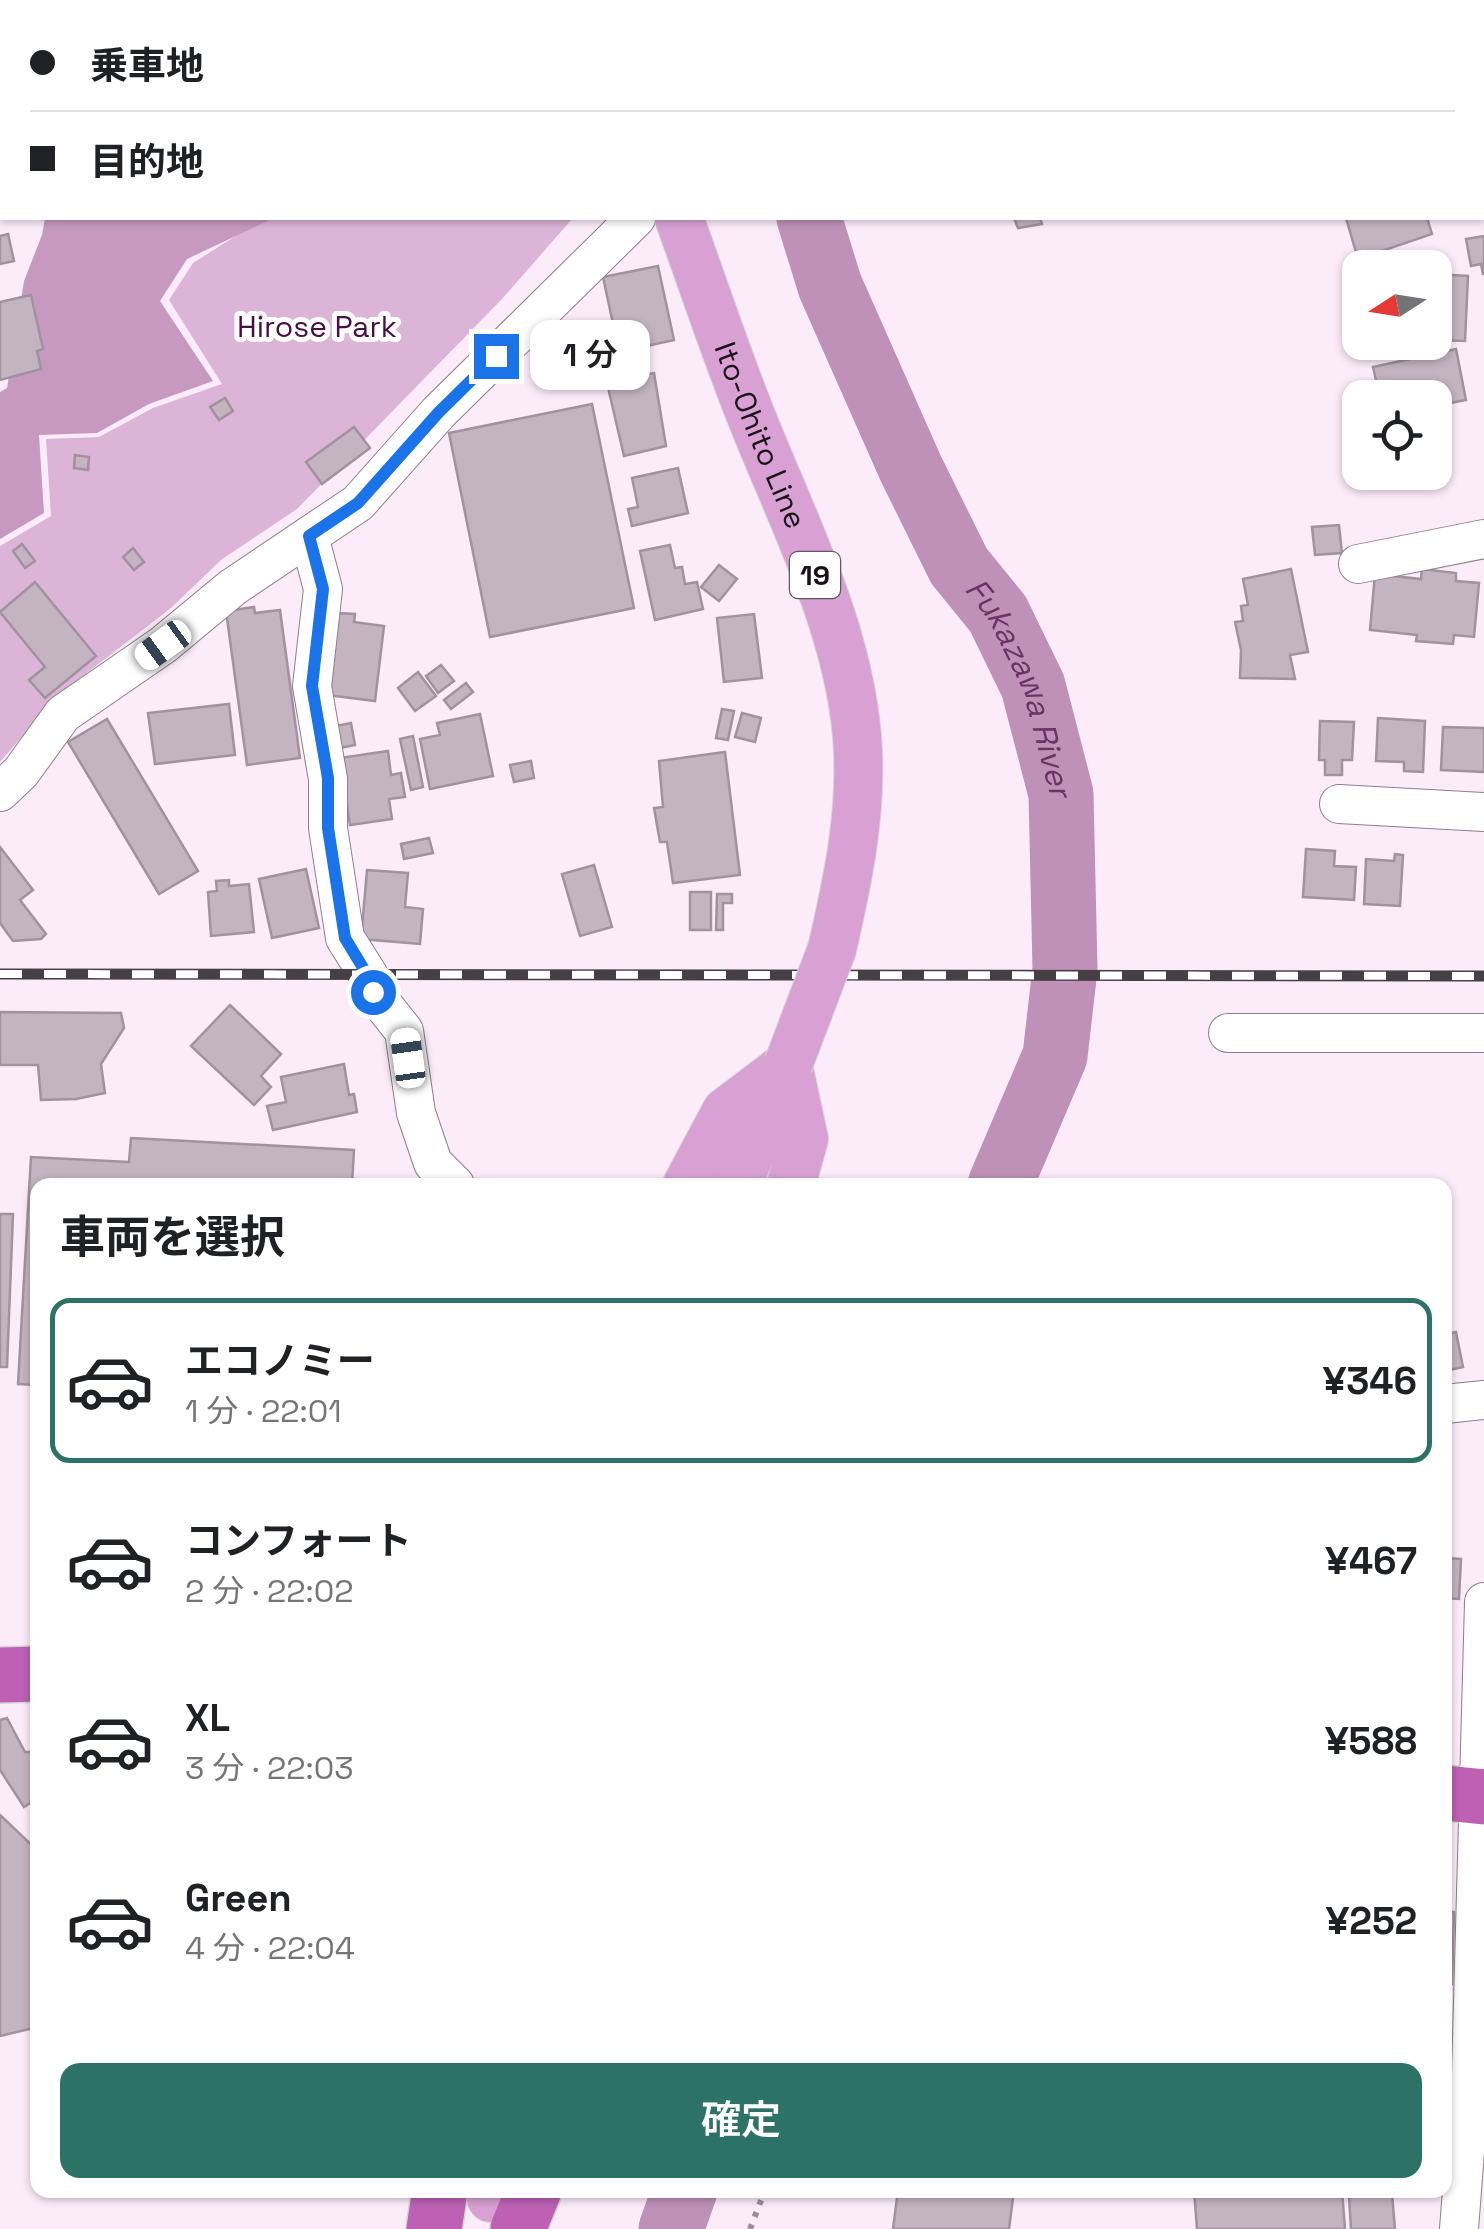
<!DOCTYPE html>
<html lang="ja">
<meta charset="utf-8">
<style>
body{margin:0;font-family:"Space Grotesk","Noto Sans JP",sans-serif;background:#f2f2f2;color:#202124;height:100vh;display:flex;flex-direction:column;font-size:38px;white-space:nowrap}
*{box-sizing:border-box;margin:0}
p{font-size:32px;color:#757577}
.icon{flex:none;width:55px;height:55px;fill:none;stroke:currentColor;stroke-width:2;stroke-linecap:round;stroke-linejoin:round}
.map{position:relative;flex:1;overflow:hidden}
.drawer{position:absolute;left:30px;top:1178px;width:1422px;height:1020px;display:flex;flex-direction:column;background:#fff;border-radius:20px;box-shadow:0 2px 8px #0004}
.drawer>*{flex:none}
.hud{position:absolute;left:0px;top:0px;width:1485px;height:220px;box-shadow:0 2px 8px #0004;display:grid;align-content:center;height:220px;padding:0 30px;background:#fff}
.needle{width:65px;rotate:258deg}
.tools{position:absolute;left:1342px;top:250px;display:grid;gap:20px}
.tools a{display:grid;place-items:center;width:110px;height:110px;border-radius:20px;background:#fff;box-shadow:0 2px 8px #0004;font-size:50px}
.end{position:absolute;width:45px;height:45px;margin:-22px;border:12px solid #1a73e8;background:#fff;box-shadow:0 0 0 5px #fff}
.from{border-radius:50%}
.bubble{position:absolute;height:70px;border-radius:20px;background:#fff;box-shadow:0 2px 8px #0004;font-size:32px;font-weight:600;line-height:70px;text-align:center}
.car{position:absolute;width:30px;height:60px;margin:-30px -15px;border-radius:12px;box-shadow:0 0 8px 2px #0007;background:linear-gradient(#fff 24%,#345 0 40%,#fff 0 76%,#345 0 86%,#fff 0)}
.hud b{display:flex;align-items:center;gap:35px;height:95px;font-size:38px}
.hud b+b{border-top:2px solid #e0e0e0}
.hud i{width:25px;height:25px;background:#202124}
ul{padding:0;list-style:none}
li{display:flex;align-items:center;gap:30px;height:165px;margin:0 20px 15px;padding:0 10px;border:5px solid transparent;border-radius:20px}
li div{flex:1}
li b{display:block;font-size:38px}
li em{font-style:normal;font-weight:600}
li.current{border-color:#2d7267}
li>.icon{width:90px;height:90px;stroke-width:1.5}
h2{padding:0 30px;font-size:45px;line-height:120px}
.button{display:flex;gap:20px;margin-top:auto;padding:20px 30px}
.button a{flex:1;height:115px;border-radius:20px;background:#2d7267;color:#fff;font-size:40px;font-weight:600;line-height:115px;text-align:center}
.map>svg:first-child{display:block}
</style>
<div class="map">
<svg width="1484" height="2229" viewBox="0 0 1484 2229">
<rect width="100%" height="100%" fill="#fcecfa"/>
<path fill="#dcb4d7" d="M 264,218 L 573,218 L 502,299 L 297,509 L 221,560 L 171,608 L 57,696 L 0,762 L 0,546 L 51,516 L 46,439 L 99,437 L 153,408 L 222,384 L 169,300 L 193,263 Z"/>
<path fill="#c799c1" d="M 45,218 L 274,218 L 187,259 L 160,301 L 213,381 L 149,404 L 97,433 L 39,435 L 44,513 L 0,539 L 0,392 L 7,388 L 24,281 L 42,235 Z"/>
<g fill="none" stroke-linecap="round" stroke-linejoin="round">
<g stroke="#bf91b9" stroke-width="65">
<path d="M 762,0 L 763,2"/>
<path id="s1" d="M 809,218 L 830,286 L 911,469 L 959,566 L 998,614 L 1033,686 L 1061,794 L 1065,969 L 1055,1056 L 1000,1185"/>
<path d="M 671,2229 L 685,2190"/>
</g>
</g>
<g fill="#c4b4c1" stroke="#a1929f" stroke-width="2.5">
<path d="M 0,0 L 40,2 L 2,2 L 0,56 Z"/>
<rect x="1188" y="0" width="73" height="2"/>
<path d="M 1014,218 L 1040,218 L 1042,224 L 1018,228 Z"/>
<path d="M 1346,218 L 1427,218 L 1432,234 L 1358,259 Z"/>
<path d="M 8,234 L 14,261 L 0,264 L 0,236 Z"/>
<path d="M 1484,236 L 1484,274 L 1483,274 L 1481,264 L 1471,266 L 1466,239 Z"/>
<path d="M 658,266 L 674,340 L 619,352 L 603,277 Z"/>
<path d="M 1435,274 L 1468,276 L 1465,341 L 1435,340 Z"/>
<path d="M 31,295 L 43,349 L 37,351 L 41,369 L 0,380 L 0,302 Z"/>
<path d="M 1456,349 L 1466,400 L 1435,406 L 1435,398 L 1368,398 L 1379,393 L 1373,367 Z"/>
<path d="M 594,359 L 599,382 L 587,384 L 582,361 Z"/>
<path d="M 654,373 L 666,446 L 624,456 L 607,383 Z"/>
<path d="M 225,398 L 233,411 L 219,420 L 210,407 Z"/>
<path d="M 592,404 L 634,608 L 490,637 L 449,433 Z"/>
<path d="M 354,427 L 370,448 L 322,484 L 306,462 Z"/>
<path d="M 75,455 L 89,457 L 88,470 L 74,468 Z"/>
<path d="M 678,468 L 688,513 L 632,526 L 628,509 L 638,507 L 632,478 Z"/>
<path d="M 1339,525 L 1342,553 L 1315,555 L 1312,527 Z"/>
<path d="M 22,544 L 35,561 L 25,568 L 13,551 Z"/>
<path d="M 670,545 L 675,568 L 682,567 L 685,584 L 697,582 L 703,609 L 655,620 L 640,551 Z"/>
<path d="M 133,548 L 144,562 L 134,570 L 123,557 Z"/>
<path d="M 719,565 L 737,579 L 719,601 L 701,587 Z"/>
<path d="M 1291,569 L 1308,652 L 1290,655 L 1295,679 L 1240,678 L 1241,650 L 1235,622 L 1243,621 L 1241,606 L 1248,605 L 1243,579 Z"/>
<path d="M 1422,569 L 1456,573 L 1456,581 L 1479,583 L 1474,637 L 1454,635 L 1453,644 L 1416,641 L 1417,635 L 1370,630 L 1375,574 L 1421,579 Z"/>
<path d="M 35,582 L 96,656 L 45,698 L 29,680 L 45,667 L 0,612 Z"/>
<path d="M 254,607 L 255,613 L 280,610 L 300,758 L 247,765 L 226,611 Z"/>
<path d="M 337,613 L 355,614 L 354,622 L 384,626 L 375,701 L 327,695 Z"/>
<path d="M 754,614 L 762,678 L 724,682 L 717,618 Z"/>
<path d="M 441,665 L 454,681 L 438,693 L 426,676 Z"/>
<path d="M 418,672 L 436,696 L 415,711 L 398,688 Z"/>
<path d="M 466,683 L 473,692 L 451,709 L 444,700 Z"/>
<path d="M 229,704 L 235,755 L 155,764 L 148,713 Z"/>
<path d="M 722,709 L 734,711 L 728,740 L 716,738 Z"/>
<path d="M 742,713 L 761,718 L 755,742 L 735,737 Z"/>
<path d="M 480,714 L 493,776 L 430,789 L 420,739 L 440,735 L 437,723 Z"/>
<path d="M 1378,718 L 1425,721 L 1423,772 L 1404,771 L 1404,762 L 1376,761 Z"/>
<path d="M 107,719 L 198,871 L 159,894 L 68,742 Z"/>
<path d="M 1320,721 L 1354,722 L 1352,760 L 1342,760 L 1342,775 L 1325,775 L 1325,760 L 1319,760 Z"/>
<path d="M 351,723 L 355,745 L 335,749 L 331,727 Z"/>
<path d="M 1443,727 L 1484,728 L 1484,772 L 1441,770 Z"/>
<path d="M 413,736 L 423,787 L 411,790 L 400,739 Z"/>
<path d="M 388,751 L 391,775 L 401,773 L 405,797 L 389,799 L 392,819 L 350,825 L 340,758 Z"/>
<path d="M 725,752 L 740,875 L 673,883 L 667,842 L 660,842 L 654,808 L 663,807 L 659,761 Z"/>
<path d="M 531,761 L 534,778 L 514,782 L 510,765 Z"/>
<path d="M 429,838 L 433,853 L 404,859 L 401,844 Z"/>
<path d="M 0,847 L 33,890 L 20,900 L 46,934 L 41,939 L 13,941 L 0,923 Z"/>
<path d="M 1306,849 L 1335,851 L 1334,866 L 1356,867 L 1354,900 L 1303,897 Z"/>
<path d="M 1395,854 L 1403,855 L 1400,906 L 1364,904 L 1366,859 L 1394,861 Z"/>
<path d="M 594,865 L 612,927 L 580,936 L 562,874 Z"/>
<path d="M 306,869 L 319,928 L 272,938 L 259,879 Z"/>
<path d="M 367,870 L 408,873 L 405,907 L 423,909 L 420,944 L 361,939 Z"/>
<path d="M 229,880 L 229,886 L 249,884 L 254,932 L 211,936 L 208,892 L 217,891 L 216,881 Z"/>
<rect x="690" y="892" width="21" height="38"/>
<path d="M 717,894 L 732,894 L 732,903 L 723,903 L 723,930 L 716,930 Z"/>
<path d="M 230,1005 L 281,1054 L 261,1076 L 271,1087 L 254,1105 L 191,1046 Z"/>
<path d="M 0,1012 L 121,1013 L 124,1028 L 101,1064 L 105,1093 L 76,1099 L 41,1100 L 38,1065 L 0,1065 Z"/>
<path d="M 344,1064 L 349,1095 L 354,1094 L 357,1112 L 273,1130 L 267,1106 L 286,1102 L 281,1077 Z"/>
<path d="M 131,1138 L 354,1150 L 352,1185 L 38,1185 L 38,1385 L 18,1384 L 31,1157 L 129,1162 Z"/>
<path d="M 0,1214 L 13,1214 L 7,1367 L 0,1367 Z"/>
<path d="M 1456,1332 L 1463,1367 L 1445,1371 L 1445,1334 Z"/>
<path d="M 1445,1558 L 1461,1559 L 1459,1599 L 1445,1598 Z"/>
<path d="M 7,1718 L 25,1752 L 38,1752 L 38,1798 L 24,1807 L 0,1770 L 0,1720 Z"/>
<path d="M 0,1815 L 38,1851 L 38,2027 L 0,2036 Z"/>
<path d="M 1445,1911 L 1454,1912 L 1452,1984 L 1445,1984 Z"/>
<path d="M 898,2190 L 1014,2190 L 1009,2229 L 893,2229 Z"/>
<path d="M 1194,2190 L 1342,2190 L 1345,2229 L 1197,2229 Z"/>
<path d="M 1392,2193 L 1395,2229 L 1351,2229 L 1349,2196 Z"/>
</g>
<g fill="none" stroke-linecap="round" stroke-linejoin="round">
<defs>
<g id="minor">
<path d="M 809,2 L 839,0"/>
<path d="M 0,102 L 2,101"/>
<path d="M 309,536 L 323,589 L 312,686 L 328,779 L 328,828 L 345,938 L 369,976 L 373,992 L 404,1031 L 416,1113 L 433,1163 L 455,1185"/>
<path d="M 1358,564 L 1484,539"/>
<path d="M 0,792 L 21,772 L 63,714 L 163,645 L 233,587 L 358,503 L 439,412 L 636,218"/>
<path d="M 1339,804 L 1484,812"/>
<path d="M 1228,1033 L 1484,1033"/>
<path d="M 1445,1404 L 1484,1400"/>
<path d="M 1459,2229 L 1471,2075 L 1484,1602"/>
</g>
<g id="major">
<path d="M 605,0 L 606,2"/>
<path id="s2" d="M 679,218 C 704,287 727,357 755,426 C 797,530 853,638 858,752 C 861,819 847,884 832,949"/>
<path d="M 788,1065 L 804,1139 L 791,1185"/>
<path d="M 687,1185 L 726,1112 L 788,1065"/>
<path d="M 737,1185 L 787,1068"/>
<path d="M 491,2198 L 493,2190"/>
</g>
<g id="highway">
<path d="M 0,1675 L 38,1674"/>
<path d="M 1445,1793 L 1484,1797"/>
<path d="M 434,2229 L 440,2190"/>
<path d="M 518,2229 L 534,2190"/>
</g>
</defs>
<use href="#minor" stroke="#8d7e8b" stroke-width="40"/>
<use href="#major" stroke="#d6d5d5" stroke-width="50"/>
<use href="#highway" stroke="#d6d5d5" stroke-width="58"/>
<path stroke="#9a8f99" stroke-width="6" stroke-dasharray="5 8" stroke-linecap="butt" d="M 750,2229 L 765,2190"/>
<use href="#minor" stroke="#fff" stroke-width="38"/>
<use href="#major" stroke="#d8a0d3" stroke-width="48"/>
<use href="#highway" stroke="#be61b5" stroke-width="55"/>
<defs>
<path id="rail" d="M 0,974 L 1484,976"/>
</defs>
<use href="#rail" stroke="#473f46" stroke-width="11"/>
<use href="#rail" stroke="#fff" stroke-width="8" stroke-dasharray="22" stroke-linecap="butt"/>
<defs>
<path id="major-bridge" d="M 788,1065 L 832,949"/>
</defs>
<use href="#major-bridge" stroke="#d6d5d5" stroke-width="50" stroke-linecap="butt"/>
<use href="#major-bridge" stroke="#d8a0d3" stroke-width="48"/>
</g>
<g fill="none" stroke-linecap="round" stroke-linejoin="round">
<path stroke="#1a73e8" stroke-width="12" d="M 373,992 L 368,976 L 345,938 L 328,828 L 328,778 L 312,686 L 323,589 L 309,536 L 358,503 L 439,412 L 496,356"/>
</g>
<g text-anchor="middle" stroke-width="10" stroke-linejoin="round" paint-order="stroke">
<rect fill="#fff" stroke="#5e5a5d" stroke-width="2.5" x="790" y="552" width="50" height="46" rx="8"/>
<g font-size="28" font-weight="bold" fill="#191318">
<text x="815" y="585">19</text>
</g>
<g font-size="30" fill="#471043" stroke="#fff">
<text x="317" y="337">Hirose Park</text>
</g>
<g font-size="30" fill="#191318" stroke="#fff">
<text dy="10" stroke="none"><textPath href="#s2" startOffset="232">Ito-Ohito Line</textPath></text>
</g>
<g font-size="32" font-style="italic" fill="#6b3366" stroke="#fff">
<text dy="11" stroke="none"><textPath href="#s1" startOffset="518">Fukazawa River</textPath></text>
</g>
</g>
</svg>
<div class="tools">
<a><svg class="needle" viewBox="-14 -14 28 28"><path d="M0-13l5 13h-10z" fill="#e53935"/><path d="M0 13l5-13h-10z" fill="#757577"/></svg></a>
<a><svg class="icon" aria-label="locate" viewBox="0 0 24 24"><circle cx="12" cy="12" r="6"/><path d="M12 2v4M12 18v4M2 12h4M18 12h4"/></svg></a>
</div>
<i class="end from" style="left:373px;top:992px"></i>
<i class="end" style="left:496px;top:356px"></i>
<div class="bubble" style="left:530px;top:320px;width:120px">1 分</div>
<i class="car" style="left:163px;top:645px;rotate:234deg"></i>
<i class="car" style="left:408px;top:1058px;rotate:352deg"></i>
<div class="hud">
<b><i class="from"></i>乗車地</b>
<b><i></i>目的地</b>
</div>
<section class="drawer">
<h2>車両を選択</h2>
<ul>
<li class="current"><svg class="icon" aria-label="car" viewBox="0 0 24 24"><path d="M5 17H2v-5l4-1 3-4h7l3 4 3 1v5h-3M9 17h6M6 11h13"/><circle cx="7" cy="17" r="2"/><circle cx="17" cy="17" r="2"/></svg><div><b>エコノミー</b><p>1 分 · 22:01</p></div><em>¥346</em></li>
<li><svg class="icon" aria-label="car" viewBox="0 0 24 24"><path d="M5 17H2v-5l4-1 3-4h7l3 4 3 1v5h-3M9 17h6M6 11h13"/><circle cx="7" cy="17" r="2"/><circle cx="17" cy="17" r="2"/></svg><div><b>コンフォート</b><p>2 分 · 22:02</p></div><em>¥467</em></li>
<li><svg class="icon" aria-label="car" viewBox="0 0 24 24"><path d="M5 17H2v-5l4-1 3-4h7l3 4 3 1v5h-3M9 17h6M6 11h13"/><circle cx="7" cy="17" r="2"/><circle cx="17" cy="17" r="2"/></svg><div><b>XL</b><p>3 分 · 22:03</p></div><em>¥588</em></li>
<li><svg class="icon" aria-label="car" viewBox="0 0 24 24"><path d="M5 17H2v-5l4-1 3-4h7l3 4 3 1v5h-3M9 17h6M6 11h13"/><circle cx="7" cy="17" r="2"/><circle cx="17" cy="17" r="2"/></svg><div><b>Green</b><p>4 分 · 22:04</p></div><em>¥252</em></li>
</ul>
<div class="button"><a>確定</a></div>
</section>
</div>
